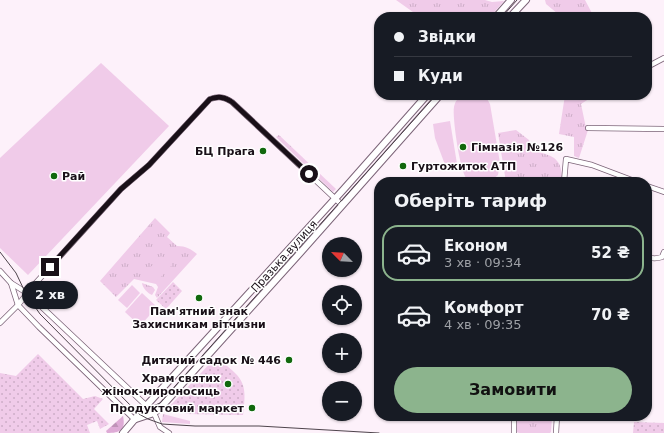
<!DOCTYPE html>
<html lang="uk">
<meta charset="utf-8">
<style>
body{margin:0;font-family:"DejaVu Sans",sans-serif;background:#20242c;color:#f1f3f6;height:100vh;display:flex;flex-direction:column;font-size:15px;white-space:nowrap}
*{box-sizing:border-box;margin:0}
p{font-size:13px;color:#9ea1a6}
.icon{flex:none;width:22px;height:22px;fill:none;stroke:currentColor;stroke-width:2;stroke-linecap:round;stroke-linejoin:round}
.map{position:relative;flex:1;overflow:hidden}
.sheet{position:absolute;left:374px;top:177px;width:278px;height:244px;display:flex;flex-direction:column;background:#171b24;border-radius:16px;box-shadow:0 1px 3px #0004}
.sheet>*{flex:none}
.banner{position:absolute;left:374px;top:12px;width:278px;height:88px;border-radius:16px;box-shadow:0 1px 3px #0004;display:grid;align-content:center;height:88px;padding:0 20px;background:#171b24}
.needle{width:26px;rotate:294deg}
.controls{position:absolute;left:322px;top:237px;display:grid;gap:8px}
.controls a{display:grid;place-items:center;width:40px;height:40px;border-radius:50%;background:#171b24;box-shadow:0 1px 3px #0004;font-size:20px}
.end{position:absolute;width:18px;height:18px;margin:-9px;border:5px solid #191018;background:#fff;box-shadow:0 0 0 2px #fff}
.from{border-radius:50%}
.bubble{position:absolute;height:28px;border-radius:14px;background:#171b24;box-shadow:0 1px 3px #0004;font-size:13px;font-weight:700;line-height:28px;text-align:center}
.banner b{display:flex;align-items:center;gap:14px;height:38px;font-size:15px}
.banner b+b{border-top:1px solid #363941}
.banner i{width:10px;height:10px;background:#f1f3f6}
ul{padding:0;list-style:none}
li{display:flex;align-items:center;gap:12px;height:56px;margin:0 8px 6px;padding:0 12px;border:2px solid transparent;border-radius:16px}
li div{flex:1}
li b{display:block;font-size:15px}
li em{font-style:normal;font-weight:700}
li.active{border-color:#8cb48d}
li>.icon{width:36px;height:36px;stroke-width:1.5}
h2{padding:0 20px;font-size:18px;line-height:48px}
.cta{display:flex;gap:8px;margin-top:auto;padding:8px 20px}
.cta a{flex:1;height:46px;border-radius:24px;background:#8cb48d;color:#111;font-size:16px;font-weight:700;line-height:46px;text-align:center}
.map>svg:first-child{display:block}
</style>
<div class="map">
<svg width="664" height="433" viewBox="0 0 664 433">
<defs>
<pattern id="grass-tufts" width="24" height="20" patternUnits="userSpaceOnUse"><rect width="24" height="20" fill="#f0cbe9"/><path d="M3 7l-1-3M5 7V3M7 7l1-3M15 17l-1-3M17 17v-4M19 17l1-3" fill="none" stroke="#cdadc7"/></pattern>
<pattern id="forest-firs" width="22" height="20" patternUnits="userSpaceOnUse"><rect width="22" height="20" fill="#deabd6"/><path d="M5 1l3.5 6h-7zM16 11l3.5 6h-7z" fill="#be92b7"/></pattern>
<pattern id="park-dots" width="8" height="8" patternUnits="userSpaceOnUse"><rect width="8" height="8" fill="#f0cbe9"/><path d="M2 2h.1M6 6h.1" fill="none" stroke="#cdadc7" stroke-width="1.8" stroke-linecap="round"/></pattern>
</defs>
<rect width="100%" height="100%" fill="#fdf1fa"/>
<g fill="url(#grass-tufts)">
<path d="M 396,0 L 485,0 L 492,2 L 504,1 L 490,17 L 420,17 Z"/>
<path d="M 545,0 L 585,0 L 594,17 L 555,17 L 558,14 L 546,4 Z"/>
<path d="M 565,95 L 595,95 L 581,104 L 586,128 L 588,130 L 579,158 L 574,156 L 574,137 L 559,134 Z"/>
<path d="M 516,130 L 529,140 C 534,162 564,144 562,182 L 506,182 L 498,133 Z"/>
<path d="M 279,135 L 336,189 L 333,192 L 276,137 Z"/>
<path d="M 155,218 L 170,233 L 167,237 L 177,246 C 186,246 191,249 197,254 L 157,298 L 155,295 L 158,287 L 156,284 L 134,279 L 116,297 L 100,281 Z"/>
<path d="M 142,283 L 153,287 L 155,290 L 152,295 C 148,294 142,287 142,283 Z"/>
<path d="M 163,414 L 190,421 L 190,424 L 162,422 Z"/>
<path d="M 518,416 L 549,416 L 552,418 L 551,432 L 550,433 L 519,433 L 515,431 L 516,418 Z"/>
</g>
<path fill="url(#forest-firs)" d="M 123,416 C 126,430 120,433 107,433 L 106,431 Z"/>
<g fill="url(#park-dots)">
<path d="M 173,282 L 182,291 L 166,309 L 156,300 Z"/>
<path d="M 38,354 L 83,399 L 95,396 L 103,399 L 94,409 L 109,424 L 100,429 L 97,421 L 87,425 L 90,433 L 0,433 L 0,373 L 16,376 Z"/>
<path d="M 216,357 C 242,378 248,380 243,415 L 187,414 L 169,407 Z"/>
<path d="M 634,422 L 664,423 L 664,433 L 633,433 Z"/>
</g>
<g fill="#f0cbe9">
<path d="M 101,63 L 169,126 L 28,275 L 0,248 L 0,158 Z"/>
<path d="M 463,95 C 475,95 485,92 490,104 L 500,163 L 498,175 C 495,177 493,180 490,181 C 485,184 471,183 467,179 C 460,173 452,116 454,107 C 455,101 458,98 463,95 Z"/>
<path d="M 450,121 L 458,170 L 447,170 L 435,138 L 433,124 Z"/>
<path d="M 161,256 L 172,265 L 155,283 L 145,273 Z"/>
<path d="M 132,285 L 140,293 L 127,308 L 118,300 Z"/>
<path d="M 142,293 L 157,307 L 140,326 L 125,312 Z"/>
</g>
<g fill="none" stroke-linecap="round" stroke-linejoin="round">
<defs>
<g id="street">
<path d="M 647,67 L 664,58"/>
<path d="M 588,128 L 664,129"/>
<path d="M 564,182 L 566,159 L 592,165 L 637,182"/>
<path d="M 647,186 L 664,192"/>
<path d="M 647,257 C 653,259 656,259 662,257 L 664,252"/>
<path d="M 0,271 L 11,283 L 27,293 L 154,413 L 160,427 L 169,433"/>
<path d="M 11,283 L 18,305 L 39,327 L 134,419"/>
<path d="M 0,323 L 18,305 L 33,286 L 121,189 L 149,165 L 210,99 C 219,96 224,97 232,102 L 342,205"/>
<path d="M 514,433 L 514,416"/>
<path d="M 556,433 L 557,416"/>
</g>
<g id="secondary">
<path d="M 496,17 L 511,0"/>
<path d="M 510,17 L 526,0"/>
<path d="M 136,419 L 154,413 L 163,405 L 300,253 L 440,95"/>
<path d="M 123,433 L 146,406 L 343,190 L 427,95"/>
</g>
</defs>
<use href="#street" stroke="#7c6478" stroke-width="6"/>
<use href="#secondary" stroke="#7c6478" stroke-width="8"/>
<use href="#street" stroke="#fff" stroke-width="4.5"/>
<use href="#secondary" stroke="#fff" stroke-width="6"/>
<g stroke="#4e444c" stroke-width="1">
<path d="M 502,17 L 517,0"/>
<path d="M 0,252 L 16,273 L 26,294 L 40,314 L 139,414 L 148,419 L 162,424 L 195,426 L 259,426 L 379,433"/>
<path d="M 133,407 L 146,409 L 160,403 L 436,95"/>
</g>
</g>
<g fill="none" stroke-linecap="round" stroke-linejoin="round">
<path stroke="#191018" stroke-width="5" d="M 50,267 L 121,189 L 149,165 L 210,99 C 219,96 224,97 232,102 L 309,174"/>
</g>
<g fill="#11680d" stroke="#fff" stroke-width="1.5">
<circle cx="463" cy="147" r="4"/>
<circle cx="263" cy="151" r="4"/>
<circle cx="403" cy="166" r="4"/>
<circle cx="54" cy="176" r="4"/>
<circle cx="199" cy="298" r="4"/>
<circle cx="289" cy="360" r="4"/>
<circle cx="228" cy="384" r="4"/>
<circle cx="252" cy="408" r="4"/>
</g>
<g text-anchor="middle" stroke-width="3" stroke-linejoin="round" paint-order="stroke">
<g font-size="11" font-weight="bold" fill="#191018" stroke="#fff" text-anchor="end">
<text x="471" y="151" text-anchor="start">Гімназія №126</text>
<text x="255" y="155">БЦ Прага</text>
<text x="411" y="170" text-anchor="start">Гуртожиток АТП</text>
<text x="62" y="180" text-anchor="start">Рай</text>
<text x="199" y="315" text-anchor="middle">Пам'ятний знак<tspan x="199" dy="13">Захисникам вітчизни</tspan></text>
<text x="281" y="364">Дитячий садок № 446</text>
<text x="220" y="382">Храм святих<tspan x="220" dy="13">жінок-мироносиць</tspan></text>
<text x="244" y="412">Продуктовий маркет</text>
</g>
<g font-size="11" fill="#191018" stroke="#fff">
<text transform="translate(284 256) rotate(-48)" y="4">Празька вулиця</text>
</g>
</g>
</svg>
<div class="controls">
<a><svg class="needle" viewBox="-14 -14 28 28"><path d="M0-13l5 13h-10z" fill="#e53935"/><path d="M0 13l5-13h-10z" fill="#9ea1a6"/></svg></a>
<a><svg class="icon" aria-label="locate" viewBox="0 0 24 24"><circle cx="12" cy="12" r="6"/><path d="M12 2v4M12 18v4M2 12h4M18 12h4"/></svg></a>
<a>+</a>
<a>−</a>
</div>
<i class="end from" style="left:309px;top:174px"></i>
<i class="end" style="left:50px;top:267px"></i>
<div class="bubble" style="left:22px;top:281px;width:56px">2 хв</div>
<div class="banner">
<b><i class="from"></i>Звідки</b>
<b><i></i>Куди</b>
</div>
<section class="sheet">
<h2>Оберіть тариф</h2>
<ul>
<li class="active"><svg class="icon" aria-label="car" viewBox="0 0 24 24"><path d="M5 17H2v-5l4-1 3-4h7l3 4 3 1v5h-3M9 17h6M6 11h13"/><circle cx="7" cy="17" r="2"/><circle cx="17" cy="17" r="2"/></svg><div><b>Економ</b><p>3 хв · 09:34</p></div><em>52 ₴</em></li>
<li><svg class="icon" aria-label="car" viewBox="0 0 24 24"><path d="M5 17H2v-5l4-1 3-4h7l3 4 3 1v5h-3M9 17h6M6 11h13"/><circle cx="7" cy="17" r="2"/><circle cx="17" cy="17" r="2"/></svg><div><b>Комфорт</b><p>4 хв · 09:35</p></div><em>70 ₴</em></li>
</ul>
<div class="cta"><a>Замовити</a></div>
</section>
</div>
